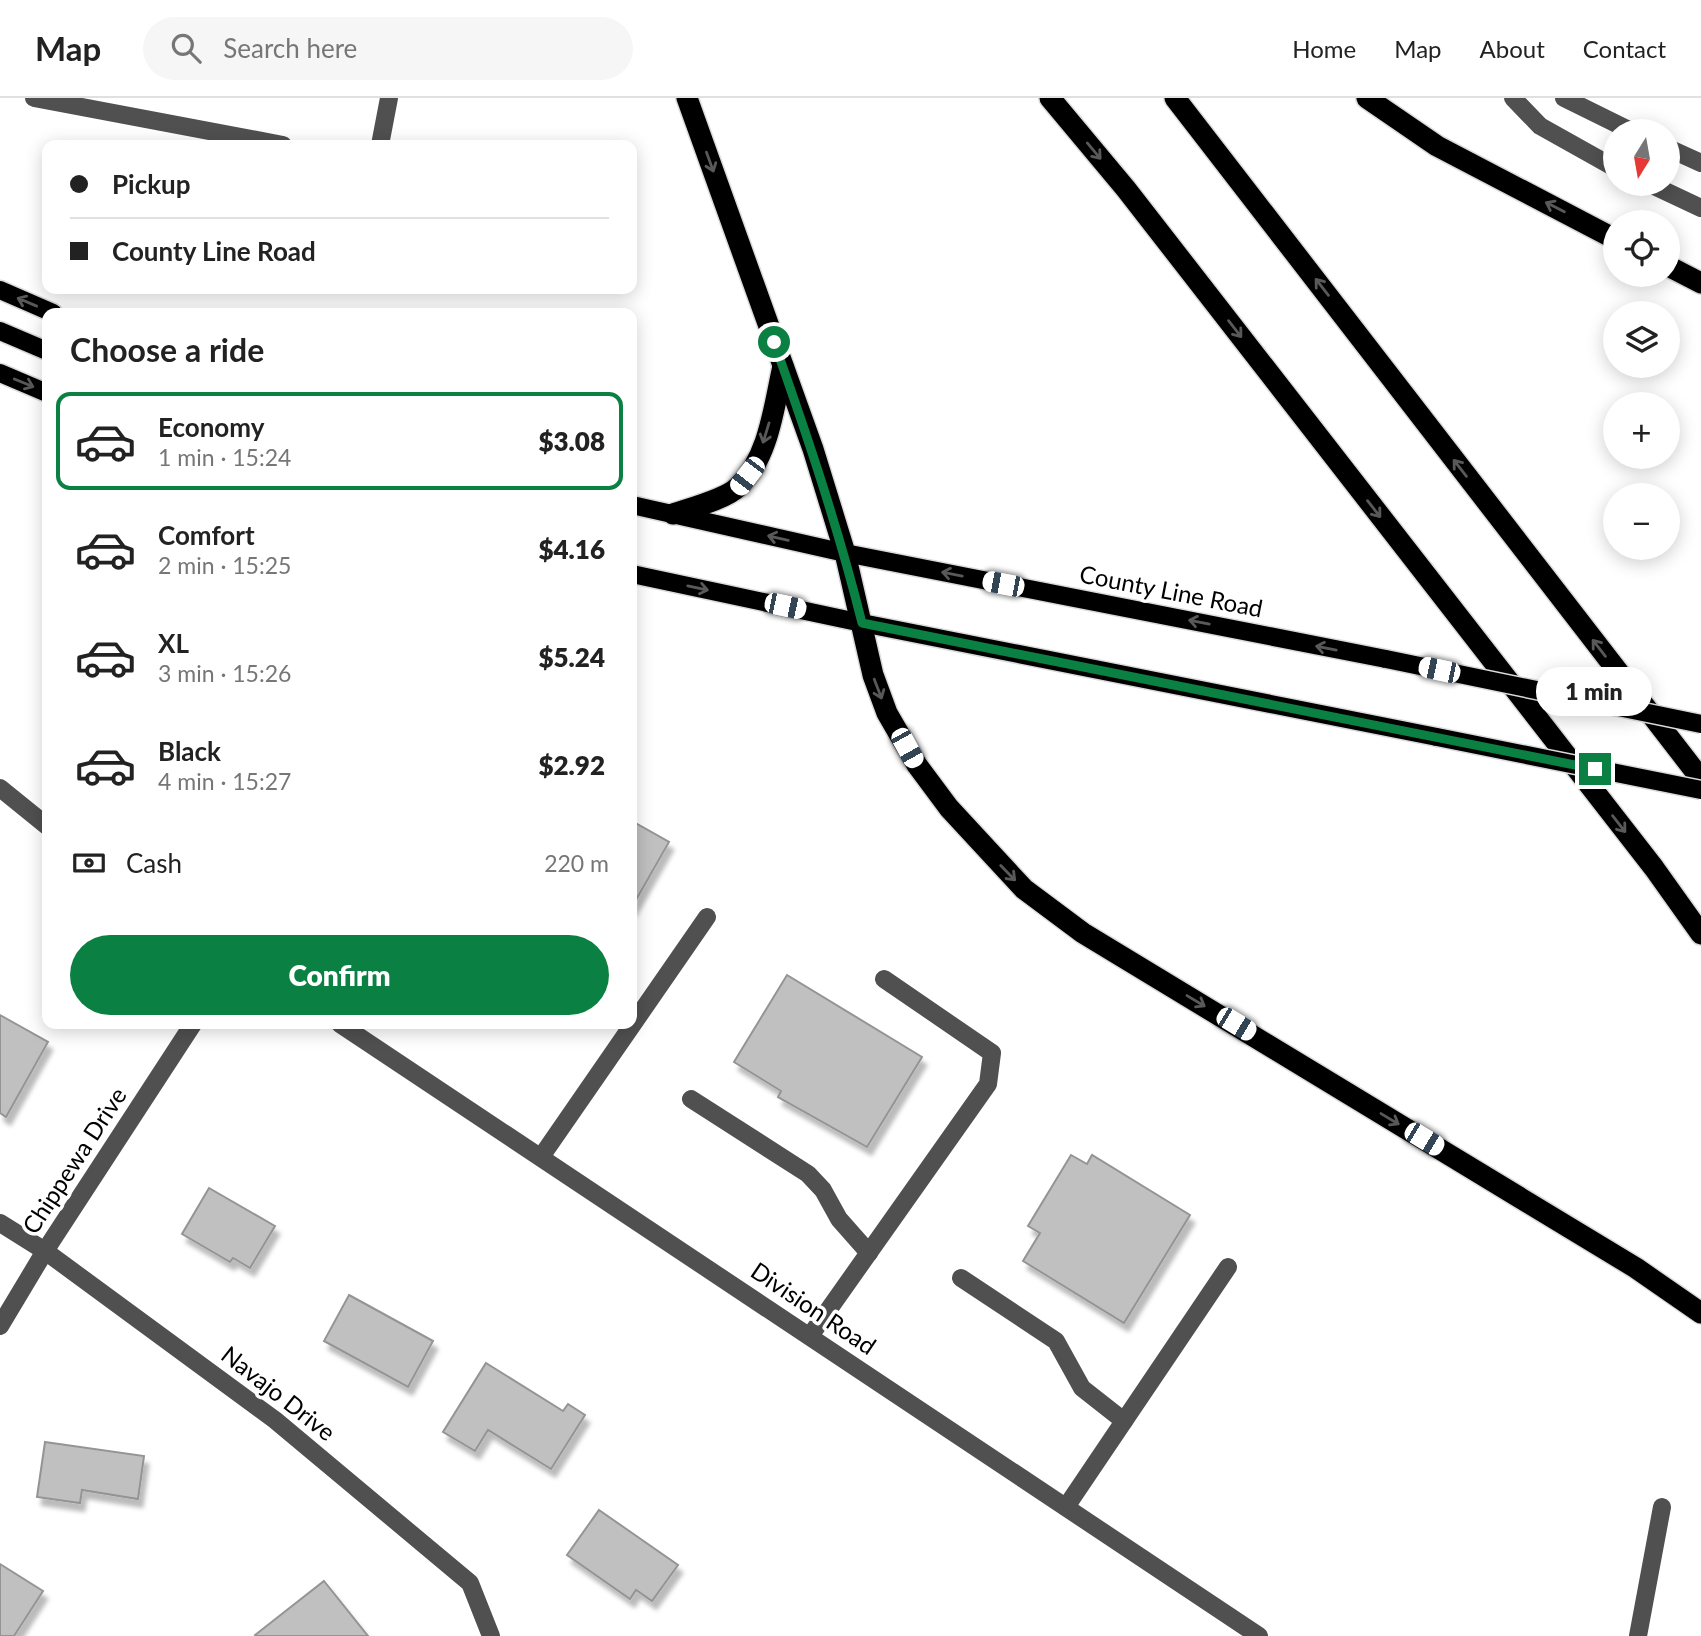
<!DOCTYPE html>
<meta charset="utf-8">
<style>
body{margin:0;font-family:Lato,sans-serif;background:#f6f6f6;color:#222;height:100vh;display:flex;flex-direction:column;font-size:26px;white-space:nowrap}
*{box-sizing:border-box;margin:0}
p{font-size:23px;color:#767676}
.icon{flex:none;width:38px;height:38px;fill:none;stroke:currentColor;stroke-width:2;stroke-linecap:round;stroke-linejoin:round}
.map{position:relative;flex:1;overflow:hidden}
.side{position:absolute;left:42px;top:210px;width:595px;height:721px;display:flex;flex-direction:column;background:#fff;border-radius:14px;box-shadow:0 4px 18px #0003}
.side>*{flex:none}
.banner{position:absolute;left:42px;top:42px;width:595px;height:154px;border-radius:14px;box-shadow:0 4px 18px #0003;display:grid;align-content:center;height:154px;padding:0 28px;background:#fff}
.needle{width:46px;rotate:191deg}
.controls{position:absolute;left:1603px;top:21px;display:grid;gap:14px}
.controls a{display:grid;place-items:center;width:77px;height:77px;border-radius:50%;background:#fff;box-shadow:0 4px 18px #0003;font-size:35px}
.end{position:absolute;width:32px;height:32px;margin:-16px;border:9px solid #0b8043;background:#fff;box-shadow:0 0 0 4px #fff}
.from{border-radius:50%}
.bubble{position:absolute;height:49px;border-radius:24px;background:#fff;box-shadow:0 4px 18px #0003;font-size:23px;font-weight:800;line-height:49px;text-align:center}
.car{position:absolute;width:21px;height:42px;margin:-21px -10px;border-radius:9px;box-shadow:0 0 5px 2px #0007;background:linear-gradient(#fff 24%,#345 0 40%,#fff 0 76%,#345 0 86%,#fff 0)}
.banner b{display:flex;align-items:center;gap:24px;height:66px;font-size:26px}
.banner b+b{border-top:2px solid #e0e0e0}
.banner i{width:18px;height:18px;background:#222}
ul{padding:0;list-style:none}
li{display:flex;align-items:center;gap:21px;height:98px;margin:0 14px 10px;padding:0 14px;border:4px solid transparent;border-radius:14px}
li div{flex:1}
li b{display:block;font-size:26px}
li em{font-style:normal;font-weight:800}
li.on{border-color:#0b8043}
li>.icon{width:63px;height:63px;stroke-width:1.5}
h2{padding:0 28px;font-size:32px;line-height:84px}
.pay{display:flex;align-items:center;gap:18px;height:77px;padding:0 28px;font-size:26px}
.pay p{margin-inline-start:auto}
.primary-button{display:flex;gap:14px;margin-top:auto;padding:14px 28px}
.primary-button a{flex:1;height:80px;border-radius:42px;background:#0b8043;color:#fff;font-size:28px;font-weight:800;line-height:80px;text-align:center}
header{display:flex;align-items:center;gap:42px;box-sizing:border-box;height:98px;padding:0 35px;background:#fff;border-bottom:2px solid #e0e0e0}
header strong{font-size:33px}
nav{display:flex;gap:38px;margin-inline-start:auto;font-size:24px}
.search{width:490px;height:63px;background:#f6f6f6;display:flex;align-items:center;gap:18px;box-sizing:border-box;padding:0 24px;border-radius:38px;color:#767676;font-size:26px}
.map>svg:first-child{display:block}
</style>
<header>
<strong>Map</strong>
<div class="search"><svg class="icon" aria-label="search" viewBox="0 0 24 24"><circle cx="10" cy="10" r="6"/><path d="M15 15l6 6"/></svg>Search here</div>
<nav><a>Home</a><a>Map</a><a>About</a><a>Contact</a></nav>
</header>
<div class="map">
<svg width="1701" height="1538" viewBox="0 0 1701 1538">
<defs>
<filter id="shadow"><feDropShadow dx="4.5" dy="8" stdDeviation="2" flood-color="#0004"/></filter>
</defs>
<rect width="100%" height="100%" fill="#fff"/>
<g fill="#c0c0c0" stroke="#949494" stroke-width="2" filter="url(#shadow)">
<path d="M 632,723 L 669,744 L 632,809 Z"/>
<path d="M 787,877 L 922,959 L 867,1049 L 778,999 L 781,993 L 734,964 Z"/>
<path d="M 0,917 L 48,944 L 6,1019 L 0,1015 Z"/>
<path d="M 1071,1057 L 1087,1066 L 1092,1057 L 1190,1117 L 1124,1225 L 1023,1163 L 1040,1135 L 1028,1128 Z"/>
<path d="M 209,1090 L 275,1128 L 250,1170 L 233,1160 L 230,1164 L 182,1136 Z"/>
<path d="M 349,1197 L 433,1243 L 408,1289 L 324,1243 Z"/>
<path d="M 486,1265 L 563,1313 L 568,1306 L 585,1317 L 551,1371 L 488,1332 L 475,1353 L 443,1334 Z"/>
<path d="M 45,1344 L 144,1358 L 138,1401 L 82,1392 L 80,1405 L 37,1399 Z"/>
<path d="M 599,1412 L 678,1467 L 652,1503 L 636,1492 L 630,1501 L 567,1457 Z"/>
<path d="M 0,1466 L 43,1493 L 14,1538 L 0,1538 Z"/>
<path d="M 324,1483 L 368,1538 L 256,1538 L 255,1537 Z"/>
</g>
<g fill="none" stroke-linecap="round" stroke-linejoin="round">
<defs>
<g id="major">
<path d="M 0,192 L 53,215"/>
<path d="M 0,233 L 47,253"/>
<path d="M 0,275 L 47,295"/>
<path d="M 632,407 L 845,455 L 1386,561"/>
<path d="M 632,476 L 862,525 L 1437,639"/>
</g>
<g id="highway">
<path d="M 687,0 L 813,351 L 845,455 L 873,577 L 887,615 L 917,667 L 949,710 L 1024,791 L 1083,835 L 1636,1170 L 1701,1215"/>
<path d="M 1050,0 L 1126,91 L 1654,770 L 1701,836"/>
<path d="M 1175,0 L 1701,681"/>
<path d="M 1367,0 L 1437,48 L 1615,141"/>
<path d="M 1668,168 L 1701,185"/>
<path d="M 673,416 C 691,410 726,401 738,389 C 769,360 774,308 783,268"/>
</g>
</defs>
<use href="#major" stroke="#dbdbdb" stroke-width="21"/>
<use href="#highway" stroke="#dbdbdb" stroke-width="24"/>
<g stroke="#505050" stroke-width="18">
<path d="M 34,0 L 283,47"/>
<path d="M 1513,0 L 1540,28 L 1615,70"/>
<path d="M 1564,0 L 1631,33"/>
<path d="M 380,47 L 389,0"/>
<path d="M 1668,50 L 1701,65"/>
<path d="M 1650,86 L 1701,110"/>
<path d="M 0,690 L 47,728"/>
<path d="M 340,926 L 1259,1538"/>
<path d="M 691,1001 L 808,1076 L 823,1092 L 839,1121 L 869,1155"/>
<path d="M 541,1059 L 707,819"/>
<path d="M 0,1125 L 45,1153 L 275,1322 L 470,1485 L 491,1538"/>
<path d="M 961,1180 L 1056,1243 L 1082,1290 L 1124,1323"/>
<path d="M 0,1228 L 45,1153 L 193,926"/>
<path d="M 810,1238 L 988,986 L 992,955 L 884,881"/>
<path d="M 1066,1409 L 1228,1169"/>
<path d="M 1638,1538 L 1662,1409"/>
</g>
<use href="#major" stroke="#000" stroke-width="18"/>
<use href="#highway" stroke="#000" stroke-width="21"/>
<defs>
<g id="major-bridge">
<path d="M 1386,561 L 1701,626"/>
<path d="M 1437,639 L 1701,692"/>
</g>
</defs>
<use href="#major-bridge" stroke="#dbdbdb" stroke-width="21" stroke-linecap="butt"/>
<use href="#major-bridge" stroke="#000" stroke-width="18"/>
</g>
<defs><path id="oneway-shaft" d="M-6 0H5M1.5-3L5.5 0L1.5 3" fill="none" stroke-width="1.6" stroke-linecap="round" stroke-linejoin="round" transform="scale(1.75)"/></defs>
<g stroke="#595959">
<use href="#oneway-shaft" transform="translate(1094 53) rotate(50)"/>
<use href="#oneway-shaft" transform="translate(710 64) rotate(70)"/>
<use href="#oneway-shaft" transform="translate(1555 109) rotate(-153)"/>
<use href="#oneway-shaft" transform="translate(1322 189) rotate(-128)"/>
<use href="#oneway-shaft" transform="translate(27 204) rotate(-157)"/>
<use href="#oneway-shaft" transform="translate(1235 231) rotate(52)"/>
<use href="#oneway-shaft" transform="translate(24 285) rotate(22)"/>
<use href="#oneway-shaft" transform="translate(766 335) rotate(107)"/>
<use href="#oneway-shaft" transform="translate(1460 370) rotate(-128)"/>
<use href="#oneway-shaft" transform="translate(1374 411) rotate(52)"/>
<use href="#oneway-shaft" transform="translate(778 440) rotate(-167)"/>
<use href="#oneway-shaft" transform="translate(952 476) rotate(-169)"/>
<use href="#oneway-shaft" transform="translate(698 490) rotate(12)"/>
<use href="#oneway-shaft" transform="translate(1199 524) rotate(-169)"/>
<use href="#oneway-shaft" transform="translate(1326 550) rotate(-169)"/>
<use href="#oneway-shaft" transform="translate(1599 550) rotate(-128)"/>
<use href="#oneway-shaft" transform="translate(878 591) rotate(69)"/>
<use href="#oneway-shaft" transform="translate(1619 726) rotate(52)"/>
<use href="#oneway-shaft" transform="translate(1008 775) rotate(46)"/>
<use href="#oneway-shaft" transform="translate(1196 903) rotate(31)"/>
<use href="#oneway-shaft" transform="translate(1390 1021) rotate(31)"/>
</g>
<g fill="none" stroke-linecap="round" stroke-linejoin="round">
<path stroke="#0b8043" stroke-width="9" d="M 774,244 C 807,337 838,429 862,525 L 1595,671"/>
</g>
<g text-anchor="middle" stroke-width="7" stroke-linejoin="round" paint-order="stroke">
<g font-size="24" fill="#000" stroke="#fff">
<text transform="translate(1171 494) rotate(11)" y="8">County Line Road</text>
<text transform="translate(75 1063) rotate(-57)" y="8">Chippewa Drive</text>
<text transform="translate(813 1211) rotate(34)" y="8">Division Road</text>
<text transform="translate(278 1296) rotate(38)" y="8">Navajo Drive</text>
</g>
</g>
</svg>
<div class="controls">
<a><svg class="needle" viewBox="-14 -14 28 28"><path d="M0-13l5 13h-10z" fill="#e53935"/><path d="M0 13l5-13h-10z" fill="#767676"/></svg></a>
<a><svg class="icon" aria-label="locate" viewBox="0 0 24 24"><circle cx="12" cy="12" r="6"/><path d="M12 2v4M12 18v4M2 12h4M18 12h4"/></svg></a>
<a><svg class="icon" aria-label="layers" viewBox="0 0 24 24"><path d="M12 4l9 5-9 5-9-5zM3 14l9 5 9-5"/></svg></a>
<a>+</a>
<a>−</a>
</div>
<i class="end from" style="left:774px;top:244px"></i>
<i class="end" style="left:1595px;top:671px"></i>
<div class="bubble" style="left:1536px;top:569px;width:116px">1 min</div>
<i class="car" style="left:747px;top:378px;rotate:217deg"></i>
<i class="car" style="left:1003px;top:486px;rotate:281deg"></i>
<i class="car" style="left:785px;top:508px;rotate:102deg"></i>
<i class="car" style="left:1439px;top:572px;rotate:282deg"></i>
<i class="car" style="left:907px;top:650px;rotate:151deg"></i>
<i class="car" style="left:1236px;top:926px;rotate:121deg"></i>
<i class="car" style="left:1424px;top:1041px;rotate:121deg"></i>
<div class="banner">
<b><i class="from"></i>Pickup</b>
<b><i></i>County Line Road</b>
</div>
<section class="side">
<h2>Choose a ride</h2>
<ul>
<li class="on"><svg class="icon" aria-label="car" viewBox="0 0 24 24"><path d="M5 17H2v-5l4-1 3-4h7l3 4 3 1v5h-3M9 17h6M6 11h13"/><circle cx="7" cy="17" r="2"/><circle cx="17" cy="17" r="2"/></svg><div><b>Economy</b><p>1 min · 15:24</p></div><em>$3.08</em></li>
<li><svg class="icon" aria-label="car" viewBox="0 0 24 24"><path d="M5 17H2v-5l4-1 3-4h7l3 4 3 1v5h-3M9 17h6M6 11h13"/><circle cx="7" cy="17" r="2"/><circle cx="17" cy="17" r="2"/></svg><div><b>Comfort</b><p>2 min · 15:25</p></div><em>$4.16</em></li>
<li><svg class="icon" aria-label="car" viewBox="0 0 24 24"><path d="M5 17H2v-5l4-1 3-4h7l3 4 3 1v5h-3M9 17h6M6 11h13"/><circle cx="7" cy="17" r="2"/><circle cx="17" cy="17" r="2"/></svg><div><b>XL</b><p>3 min · 15:26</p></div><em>$5.24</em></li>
<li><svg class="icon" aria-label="car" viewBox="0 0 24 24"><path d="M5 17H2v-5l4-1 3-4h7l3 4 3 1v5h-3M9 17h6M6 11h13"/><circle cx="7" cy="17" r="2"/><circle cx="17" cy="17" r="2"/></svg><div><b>Black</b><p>4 min · 15:27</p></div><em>$2.92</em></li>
</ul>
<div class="pay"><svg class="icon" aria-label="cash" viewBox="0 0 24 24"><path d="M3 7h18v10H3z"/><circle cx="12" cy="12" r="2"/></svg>Cash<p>220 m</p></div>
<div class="primary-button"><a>Confirm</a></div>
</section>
</div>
